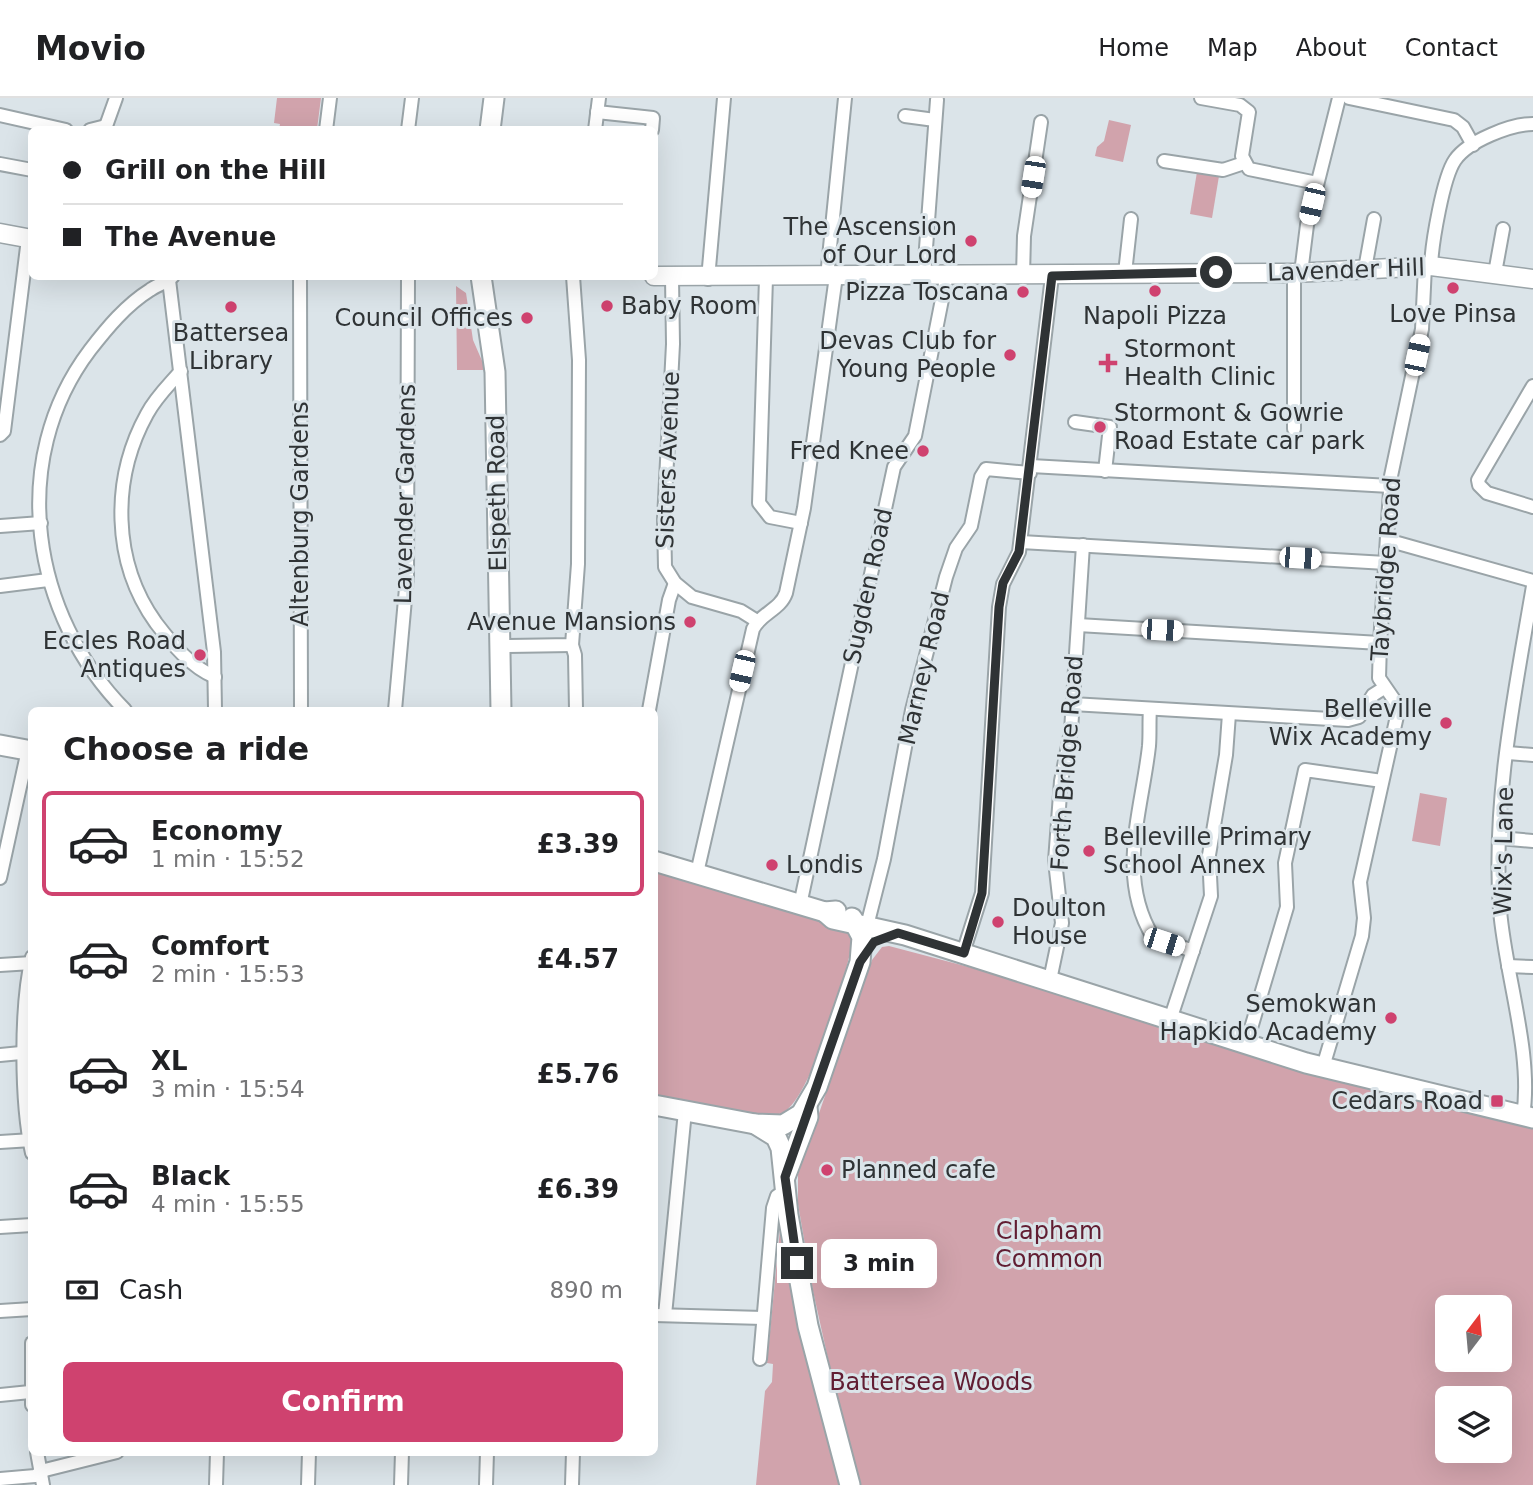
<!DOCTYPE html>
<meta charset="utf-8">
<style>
body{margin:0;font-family:"DejaVu Sans",sans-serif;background:#f6f6f6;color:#202124;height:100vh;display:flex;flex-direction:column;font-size:26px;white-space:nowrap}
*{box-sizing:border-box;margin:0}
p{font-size:23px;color:#757577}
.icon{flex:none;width:38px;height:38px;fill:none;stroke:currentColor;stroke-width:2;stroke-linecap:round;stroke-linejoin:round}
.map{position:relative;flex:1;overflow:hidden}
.details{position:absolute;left:28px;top:609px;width:630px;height:749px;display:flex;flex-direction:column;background:#fff;border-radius:10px;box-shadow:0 7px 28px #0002}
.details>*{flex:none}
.banner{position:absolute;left:28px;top:28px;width:630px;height:154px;border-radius:10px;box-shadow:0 7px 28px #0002;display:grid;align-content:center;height:154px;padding:0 35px;background:#fff}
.needle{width:46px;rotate:16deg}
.tools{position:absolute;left:1435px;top:1197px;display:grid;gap:14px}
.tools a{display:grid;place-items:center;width:77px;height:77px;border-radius:10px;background:#fff;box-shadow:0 7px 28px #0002;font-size:35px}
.end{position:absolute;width:32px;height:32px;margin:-16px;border:9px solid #2f3335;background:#fff;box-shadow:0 0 0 4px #fff}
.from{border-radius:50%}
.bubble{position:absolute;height:49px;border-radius:10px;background:#fff;box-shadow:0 7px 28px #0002;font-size:23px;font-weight:800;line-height:49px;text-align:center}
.car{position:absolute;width:21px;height:42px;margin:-21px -10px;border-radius:9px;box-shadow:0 0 5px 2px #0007;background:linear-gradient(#fff 24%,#345 0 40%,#fff 0 76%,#345 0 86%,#fff 0)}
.banner b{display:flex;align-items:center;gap:24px;height:66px;font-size:26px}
.banner b+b{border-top:2px solid #e0e0e0}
.banner i{width:18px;height:18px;background:#202124}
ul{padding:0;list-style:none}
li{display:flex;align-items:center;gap:21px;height:105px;margin:0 14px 10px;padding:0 21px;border:4px solid transparent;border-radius:10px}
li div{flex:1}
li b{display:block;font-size:26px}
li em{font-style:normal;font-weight:800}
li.active{border-color:#cf426f}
li>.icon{width:63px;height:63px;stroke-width:1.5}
h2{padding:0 35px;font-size:32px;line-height:84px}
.pay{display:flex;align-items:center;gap:18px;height:77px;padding:0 35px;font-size:26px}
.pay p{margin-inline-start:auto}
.cta{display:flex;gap:14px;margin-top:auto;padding:14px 35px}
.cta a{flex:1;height:80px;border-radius:10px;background:#cf426f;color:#fff;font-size:28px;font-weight:800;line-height:80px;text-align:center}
header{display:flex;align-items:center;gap:42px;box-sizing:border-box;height:98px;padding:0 35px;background:#fff;border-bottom:2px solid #e0e0e0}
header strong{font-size:33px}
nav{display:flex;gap:38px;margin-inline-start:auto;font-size:24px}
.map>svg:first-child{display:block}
</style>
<header>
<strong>Movio</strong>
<nav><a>Home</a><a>Map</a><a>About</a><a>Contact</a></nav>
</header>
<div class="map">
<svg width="1533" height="1387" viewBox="0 0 1533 1387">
<rect width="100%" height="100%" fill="#dbe4e9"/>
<g fill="#d1a3ac" fill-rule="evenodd">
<path d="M 277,0 L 321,0 L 317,31 L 279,31 L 280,26 L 274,25 Z"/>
<path d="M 1109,22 L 1131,27 L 1123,64 L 1095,58 L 1097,49 L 1104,43 Z"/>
<path d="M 1197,74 L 1219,78 L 1212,120 L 1190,116 Z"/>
<path d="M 456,188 L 466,195 L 473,242 L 486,272 L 457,272 Z"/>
<path d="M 1420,695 L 1447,700 L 1440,748 L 1412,743 Z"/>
<path d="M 654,774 L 793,814 L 841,831 L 853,838 C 850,869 810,1004 782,1015 C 757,1025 683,1004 655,999 Z"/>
<path d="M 889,848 L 984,873 L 1290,971 L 1533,1031 L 1533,1387 L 856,1387 L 813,1193 L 798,1106 L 798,1076 L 872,862 L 882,849 ZM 1447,1209 L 1500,1209 L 1500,1262 L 1447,1262 ZM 1447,1300 L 1500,1300 L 1500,1353 L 1447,1353 Z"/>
<path d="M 780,1131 L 783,1131 L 843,1387 L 756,1387 L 765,1293 L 772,1284 L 773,1266 L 767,1265 Z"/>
</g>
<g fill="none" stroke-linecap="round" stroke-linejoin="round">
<defs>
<g id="minor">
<path d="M 1201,0 L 1240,7 L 1249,14 L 1242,58 L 1249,71 L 1317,85"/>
<path d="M 1349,0 L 1454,22 L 1463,29 L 1473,47"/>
<path d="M 597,14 L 653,20 L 652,32"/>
<path d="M 0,17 L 66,32"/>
<path d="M 905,18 L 935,22"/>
<path d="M 106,28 L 116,0"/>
<path d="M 90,32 L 106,28"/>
<path d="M 326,32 L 330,0"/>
<path d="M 408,32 L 412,0"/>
<path d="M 595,32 L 599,0"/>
<path d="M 1164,63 L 1223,72 L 1244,65"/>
<path d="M 0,66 L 32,72"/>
<path d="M 1431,168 C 1432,145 1443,79 1455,62 C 1468,43 1511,26 1533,26"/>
<path d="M 1365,171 L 1374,121"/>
<path d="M 1125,175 L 1131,121"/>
<path d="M 1301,175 L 1307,127 L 1339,0"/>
<path d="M 1495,175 L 1503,131"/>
<path d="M 924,177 L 937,2"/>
<path d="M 300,178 L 301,612"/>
<path d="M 1023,178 L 1024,138 L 1041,24"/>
<path d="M 827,179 L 845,0"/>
<path d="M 672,180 L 673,246 L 664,421 L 665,469 L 675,485 L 692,499 L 741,513 L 757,523"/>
<path d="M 766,180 L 759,405 L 770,419 L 801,425"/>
<path d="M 708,181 L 724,0"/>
<path d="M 169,182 L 214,554 L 215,612"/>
<path d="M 181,273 C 169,287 156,299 147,316 C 111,381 112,464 156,525 C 172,546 191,569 215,579"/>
<path d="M 1533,288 L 1478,382 L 1479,387 L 1487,395 L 1533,409"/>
<path d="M 1075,324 L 1110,329 L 1105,373"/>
<path d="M 1294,331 L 1294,175"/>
<path d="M 0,337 L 4,333 L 28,141"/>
<path d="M 1031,368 L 1390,388"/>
<path d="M 0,428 L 41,425"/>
<path d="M 1387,442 L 1533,483"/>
<path d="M 1021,444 L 1386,465"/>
<path d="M 0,488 L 48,482"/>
<path d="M 1078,527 L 1380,545"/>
<path d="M 572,547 L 575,557 L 576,612"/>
<path d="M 500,548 L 572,547 L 578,466 L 579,262 L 573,178"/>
<path d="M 1072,606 L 1348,622 L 1359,619 L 1373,597 L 1384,590"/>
<path d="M 1150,611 C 1149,623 1150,636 1149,648 C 1142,712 1116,779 1153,839 L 1193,853"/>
<path d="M 125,612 C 32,518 6,363 90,252 C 107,230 126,207 150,192 C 157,187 166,185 173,178"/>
<path d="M 395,612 L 407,479 L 408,178"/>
<path d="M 649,612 L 669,502 L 675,485"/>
<path d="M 1508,655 L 1533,657"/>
<path d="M 1499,740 L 1533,743"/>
<path d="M 697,775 L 753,531 C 761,515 780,512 786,495 L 804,410 L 836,178"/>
<path d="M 0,780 L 28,652"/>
<path d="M 800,807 L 894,369 L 915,338 L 947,176"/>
<path d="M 869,820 L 884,761 L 912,612 L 946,479 L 956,450 L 971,428 L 981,379 L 986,371 L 1030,375"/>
<path d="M 963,855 L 982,795 L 999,509 L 1003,486 L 1019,454 L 1052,178"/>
<path d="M 32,859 C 20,910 21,1005 32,1055"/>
<path d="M 0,867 L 32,865"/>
<path d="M 1508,868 L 1533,869"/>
<path d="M 1050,882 L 1062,825 L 1055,763 L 1061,683 L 1071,633 L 1083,447"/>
<path d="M 1170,922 L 1211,798 L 1209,757 L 1226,657 L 1229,616"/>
<path d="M 1246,947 L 1287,809 L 1285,765 L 1305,672 L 1382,683"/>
<path d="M 0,957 L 31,954"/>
<path d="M 1323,969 L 1362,838 L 1364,820 L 1360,784 L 1399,609 L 1379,580 L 1380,545 L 1391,378 L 1422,231 L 1425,168"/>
<path d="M 1523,1018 C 1533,956 1505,876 1500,812 C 1492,703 1515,594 1533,488"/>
<path d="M 0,1044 L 32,1042"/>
<path d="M 0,1129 L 32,1127"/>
<path d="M 0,1213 L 32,1211"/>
<path d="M 654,1217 L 763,1220"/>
<path d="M 665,1217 L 685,1013"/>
<path d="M 32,1245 L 32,1307"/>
<path d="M 760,1261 L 773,1110 L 777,1098 L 785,1093"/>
<path d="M 0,1297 L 30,1294"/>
<path d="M 37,1354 L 43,1387"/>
<path d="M 0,1381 L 35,1378 L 45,1372 L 117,1354"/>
<path d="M 216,1387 L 217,1354"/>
<path d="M 308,1387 L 309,1354"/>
<path d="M 401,1387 L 402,1354"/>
<path d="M 486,1387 L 487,1354"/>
<path d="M 572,1387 L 573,1354"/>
</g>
<g id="primary">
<path d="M 0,135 L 32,141"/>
<path d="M 654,178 L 1294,175 L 1431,168 L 1533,181"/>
</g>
<g id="trunk">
<path d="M 490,32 L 494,0"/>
<path d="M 481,178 L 495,274 L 501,612"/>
<path d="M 0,647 L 32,653"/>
<path d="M 654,763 L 825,814 L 836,813"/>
<path d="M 825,814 L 833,821 L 905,837 L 1306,965 L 1533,1020"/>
<path d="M 654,1007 L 755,1026 L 783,1027 L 801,1016 L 817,989 L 860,864 L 862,839 L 852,820"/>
<path d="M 755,1026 L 776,1039 L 781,1050 L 788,1117 L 808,1228 L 850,1387"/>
<path d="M 785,1079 L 808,1019 L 807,1009"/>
</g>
</defs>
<use href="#minor" stroke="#9aa4a8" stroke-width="16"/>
<use href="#primary" stroke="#9aa4a8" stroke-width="21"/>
<use href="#trunk" stroke="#9aa4a8" stroke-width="23"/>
<use href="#minor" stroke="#fff" stroke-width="12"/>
<use href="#primary" stroke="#fff" stroke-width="18"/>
<use href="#trunk" stroke="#fff" stroke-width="19"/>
</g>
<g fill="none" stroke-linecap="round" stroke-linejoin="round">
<path stroke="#2f3335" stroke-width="9" d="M 797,1165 L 785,1079 L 860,864 L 874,844 L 898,835 L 964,855 L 982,795 L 999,509 L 1003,485 L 1019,454 L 1052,178 L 1216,174"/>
</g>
<g fill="#cf426f" stroke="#dbe4e9" stroke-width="2.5">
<circle cx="971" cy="143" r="7"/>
<circle cx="1453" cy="190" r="7"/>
<circle cx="1155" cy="193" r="7"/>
<circle cx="1023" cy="194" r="7"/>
<circle cx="607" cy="208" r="7"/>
<circle cx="231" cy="209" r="7"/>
<circle cx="527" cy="220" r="7"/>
<circle cx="1010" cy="257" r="7"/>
<path d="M1104.5 254.5h7v7h7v7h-7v7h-7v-7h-7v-7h7z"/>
<circle cx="1100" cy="329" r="7"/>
<circle cx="923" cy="353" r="7"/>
<circle cx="690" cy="524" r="7"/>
<circle cx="200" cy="557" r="7"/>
<circle cx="1446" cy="625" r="7"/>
<circle cx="1089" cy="753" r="7"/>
<circle cx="772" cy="767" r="7"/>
<circle cx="998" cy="824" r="7"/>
<circle cx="1391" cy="920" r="7"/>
<rect x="1490" y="996" width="14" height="14" rx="3.5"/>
<circle cx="827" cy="1072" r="7"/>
</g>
<g text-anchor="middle" stroke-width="6" stroke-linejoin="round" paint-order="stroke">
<g font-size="24" fill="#2f3335" stroke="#dbe4e9" text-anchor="end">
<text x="957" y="137">The Ascension<tspan x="957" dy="28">of Our Lord</tspan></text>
<text x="1009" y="202">Pizza Toscana</text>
<text x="621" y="216" text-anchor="start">Baby Room</text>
<text x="1453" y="224" text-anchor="middle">Love Pinsa</text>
<text x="1155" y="226" text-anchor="middle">Napoli Pizza</text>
<text x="513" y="228">Council Offices</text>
<text x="231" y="243" text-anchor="middle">Battersea<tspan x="231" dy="28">Library</tspan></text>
<text x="996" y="251">Devas Club for<tspan x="996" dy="28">Young People</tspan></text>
<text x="1124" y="259" text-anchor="start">Stormont<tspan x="1124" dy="28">Health Clinic</tspan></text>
<text x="1114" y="323" text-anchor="start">Stormont &amp; Gowrie<tspan x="1114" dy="28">Road Estate car park</tspan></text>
<text x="909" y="361">Fred Knee</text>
<text x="676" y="532">Avenue Mansions</text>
<text x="186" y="551">Eccles Road<tspan x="186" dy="28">Antiques</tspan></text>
<text x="1432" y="619">Belleville<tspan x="1432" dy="28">Wix Academy</tspan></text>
<text x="1103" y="747" text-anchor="start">Belleville Primary<tspan x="1103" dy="28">School Annex</tspan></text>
<text x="786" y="775" text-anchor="start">Londis</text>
<text x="1012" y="818" text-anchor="start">Doulton<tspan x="1012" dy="28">House</tspan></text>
<text x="1377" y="914">Semokwan<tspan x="1377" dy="28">Hapkido Academy</tspan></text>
<text x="1483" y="1011">Cedars Road</text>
<text x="841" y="1080" text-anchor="start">Planned cafe</text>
</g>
<g font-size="24" fill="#2f3335" stroke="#dbe4e9">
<text transform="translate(1346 172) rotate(-2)" y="8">Lavender Hill</text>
<text transform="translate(668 362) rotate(-88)" y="8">Sisters Avenue</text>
<text transform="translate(497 395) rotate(-91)" y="8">Elspeth Road</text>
<text transform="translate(405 396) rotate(-89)" y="8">Lavender Gardens</text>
<text transform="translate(300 416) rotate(-90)" y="8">Altenburg Gardens</text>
<text transform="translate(1386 471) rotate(-86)" y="8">Taybridge Road</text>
<text transform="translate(868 488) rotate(-78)" y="8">Sugden Road</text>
<text transform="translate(924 570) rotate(-77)" y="8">Marney Road</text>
<text transform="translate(1067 665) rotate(-86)" y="8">Forth Bridge Road</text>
<text transform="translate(1504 753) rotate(-89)" y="8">Wix's Lane</text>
</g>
<g font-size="24" fill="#611d32" stroke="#dbe4e9">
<text x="1049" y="1141">Clapham<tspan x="1049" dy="28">Common</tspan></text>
<text x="931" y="1292">Battersea Woods</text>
</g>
</g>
</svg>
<div class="tools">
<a><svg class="needle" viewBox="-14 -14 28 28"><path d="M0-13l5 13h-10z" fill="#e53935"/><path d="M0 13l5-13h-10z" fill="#757577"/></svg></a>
<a><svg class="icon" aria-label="layers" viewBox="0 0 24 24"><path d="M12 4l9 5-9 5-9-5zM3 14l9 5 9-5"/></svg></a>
</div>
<i class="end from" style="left:1216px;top:174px"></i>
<i class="end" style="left:797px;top:1165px"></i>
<div class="bubble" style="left:821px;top:1141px;width:116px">3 min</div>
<i class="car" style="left:1033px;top:79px;rotate:189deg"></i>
<i class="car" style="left:1312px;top:106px;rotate:193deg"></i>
<i class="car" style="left:1417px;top:257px;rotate:12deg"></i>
<i class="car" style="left:1300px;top:460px;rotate:93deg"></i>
<i class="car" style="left:1162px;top:532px;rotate:93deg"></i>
<i class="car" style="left:742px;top:573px;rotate:193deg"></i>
<i class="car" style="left:1164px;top:844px;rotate:108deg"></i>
<div class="banner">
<b><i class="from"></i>Grill on the Hill</b>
<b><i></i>The Avenue</b>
</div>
<section class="details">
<h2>Choose a ride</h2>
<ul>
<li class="active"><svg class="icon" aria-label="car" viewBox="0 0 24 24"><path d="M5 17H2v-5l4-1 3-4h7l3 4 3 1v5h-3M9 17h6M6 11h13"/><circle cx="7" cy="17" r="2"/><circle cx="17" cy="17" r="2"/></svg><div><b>Economy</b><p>1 min · 15:52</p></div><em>£3.39</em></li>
<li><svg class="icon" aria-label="car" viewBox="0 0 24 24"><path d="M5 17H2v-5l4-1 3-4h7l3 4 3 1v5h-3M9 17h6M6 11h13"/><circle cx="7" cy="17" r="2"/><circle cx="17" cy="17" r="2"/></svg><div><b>Comfort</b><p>2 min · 15:53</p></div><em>£4.57</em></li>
<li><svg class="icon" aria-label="car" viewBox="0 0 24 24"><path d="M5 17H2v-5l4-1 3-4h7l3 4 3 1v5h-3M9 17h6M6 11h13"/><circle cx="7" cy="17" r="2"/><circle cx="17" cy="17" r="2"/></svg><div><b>XL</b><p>3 min · 15:54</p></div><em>£5.76</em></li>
<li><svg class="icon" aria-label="car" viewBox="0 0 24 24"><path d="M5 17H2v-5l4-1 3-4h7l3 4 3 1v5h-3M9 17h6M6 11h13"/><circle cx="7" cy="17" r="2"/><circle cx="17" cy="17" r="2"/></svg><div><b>Black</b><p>4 min · 15:55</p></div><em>£6.39</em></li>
</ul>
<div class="pay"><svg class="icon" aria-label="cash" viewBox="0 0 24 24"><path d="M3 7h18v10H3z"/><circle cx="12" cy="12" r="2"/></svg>Cash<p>890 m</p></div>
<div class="cta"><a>Confirm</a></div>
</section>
</div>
